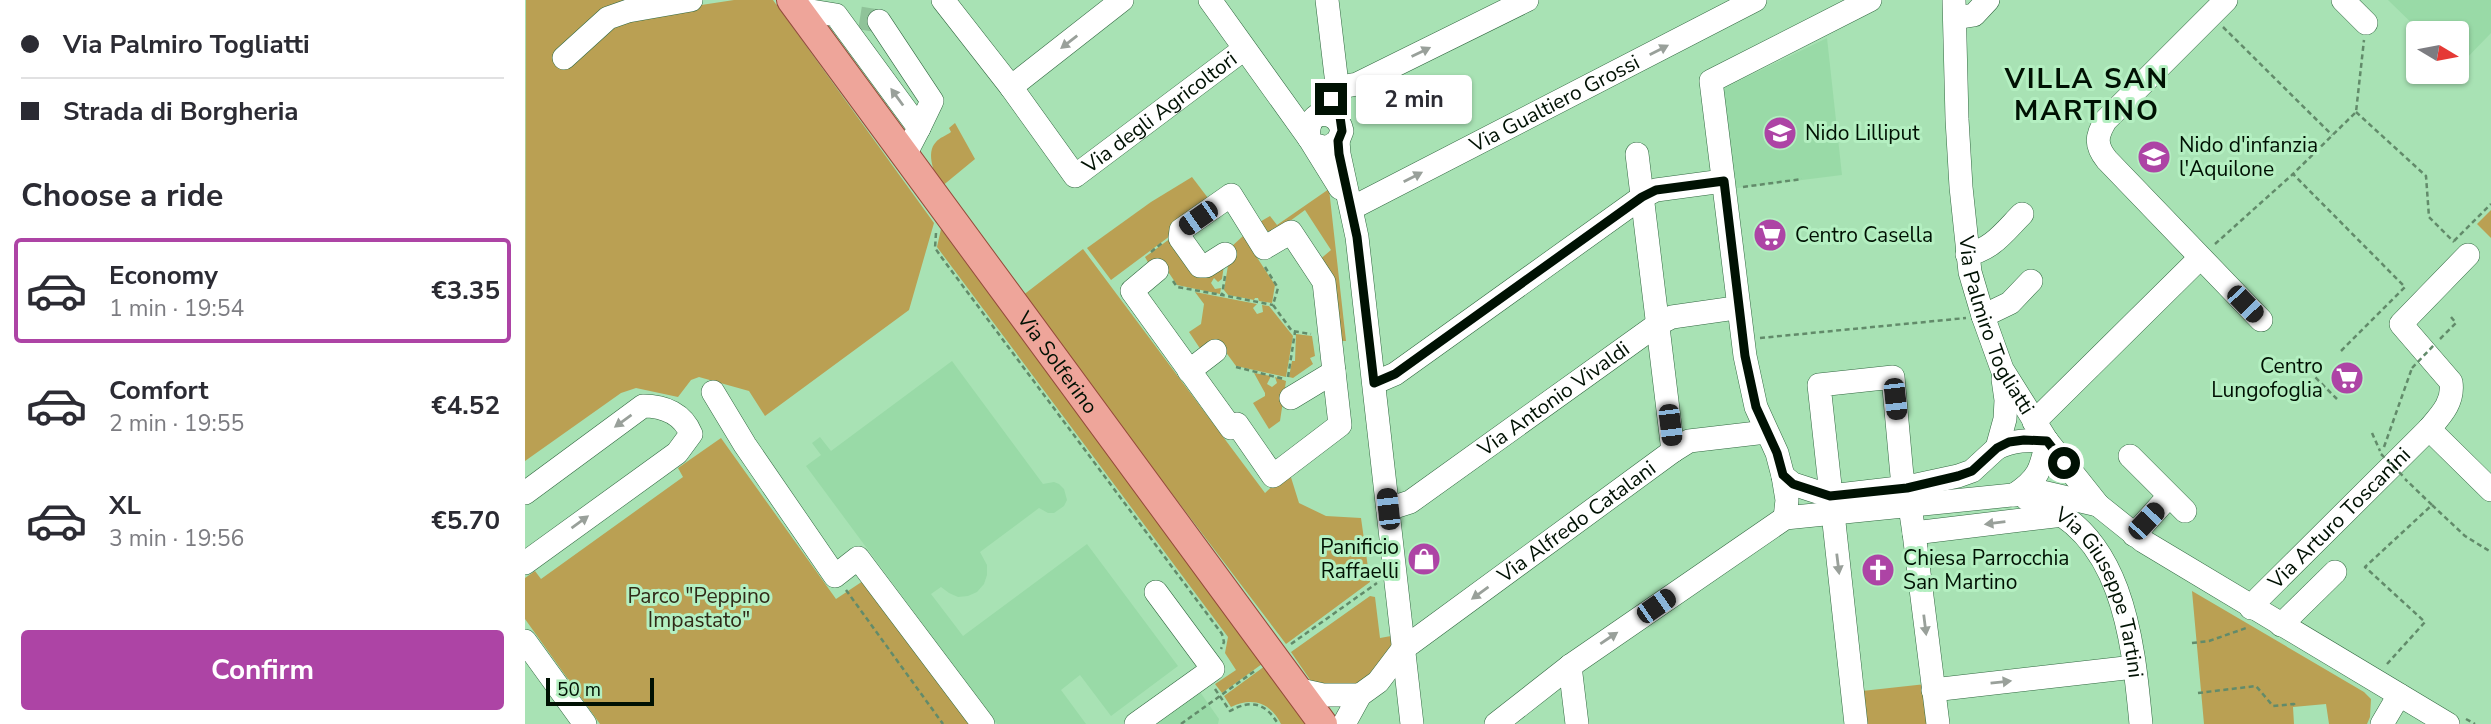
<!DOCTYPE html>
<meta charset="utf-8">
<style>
body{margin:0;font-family:"Nunito Sans",sans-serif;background:#f2f2f3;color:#2b2b33;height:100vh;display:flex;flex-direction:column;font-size:26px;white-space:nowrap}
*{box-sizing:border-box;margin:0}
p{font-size:23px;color:#7c7c81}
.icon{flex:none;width:38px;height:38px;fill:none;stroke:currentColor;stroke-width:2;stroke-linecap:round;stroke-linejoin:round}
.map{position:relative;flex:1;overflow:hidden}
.side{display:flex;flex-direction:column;background:#fff;width:525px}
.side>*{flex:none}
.banner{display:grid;align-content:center;height:154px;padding:0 21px;background:#fff}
.needle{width:46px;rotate:100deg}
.tools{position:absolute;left:1881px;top:21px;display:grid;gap:14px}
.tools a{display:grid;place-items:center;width:63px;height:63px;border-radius:7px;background:#fff;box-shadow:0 2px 5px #0004;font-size:35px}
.scale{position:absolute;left:21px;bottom:18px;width:108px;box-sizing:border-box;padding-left:7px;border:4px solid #001103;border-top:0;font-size:19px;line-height:24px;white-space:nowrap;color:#001103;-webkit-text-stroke:5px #b4efc1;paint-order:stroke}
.end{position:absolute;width:32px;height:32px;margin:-16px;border:9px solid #001103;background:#fff;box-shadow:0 0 0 4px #fff}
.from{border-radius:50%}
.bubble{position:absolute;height:49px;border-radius:7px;background:#fff;box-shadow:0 2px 5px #0004;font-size:23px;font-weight:700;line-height:49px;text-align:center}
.car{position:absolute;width:21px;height:42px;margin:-21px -10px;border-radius:9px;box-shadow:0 0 5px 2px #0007;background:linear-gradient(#222 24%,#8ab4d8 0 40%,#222 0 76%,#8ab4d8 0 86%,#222 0)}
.banner b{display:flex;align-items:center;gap:24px;height:66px;font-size:26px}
.banner b+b{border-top:2px solid #e1e1e2}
.banner i{width:18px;height:18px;background:#2b2b33}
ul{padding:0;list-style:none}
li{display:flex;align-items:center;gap:21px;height:105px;margin:0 14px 10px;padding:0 7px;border:4px solid transparent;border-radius:7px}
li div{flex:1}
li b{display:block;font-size:26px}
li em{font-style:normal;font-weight:700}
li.active{border-color:#ad44a5}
li>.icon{width:63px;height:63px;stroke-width:1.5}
h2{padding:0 21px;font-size:32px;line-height:84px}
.cta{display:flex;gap:14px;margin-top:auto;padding:14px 21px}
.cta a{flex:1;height:80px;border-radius:7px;background:#ad44a5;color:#fff;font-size:28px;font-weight:700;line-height:80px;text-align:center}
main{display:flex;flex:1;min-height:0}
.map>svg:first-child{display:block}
</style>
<main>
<section class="side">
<div class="banner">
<b><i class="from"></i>Via Palmiro Togliatti</b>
<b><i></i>Strada di Borgheria</b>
</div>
<h2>Choose a ride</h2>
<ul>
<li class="active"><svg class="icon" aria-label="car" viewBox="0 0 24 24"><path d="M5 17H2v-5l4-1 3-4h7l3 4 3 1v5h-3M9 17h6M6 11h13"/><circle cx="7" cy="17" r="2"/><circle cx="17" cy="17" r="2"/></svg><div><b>Economy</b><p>1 min · 19:54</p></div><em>€3.35</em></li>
<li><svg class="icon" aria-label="car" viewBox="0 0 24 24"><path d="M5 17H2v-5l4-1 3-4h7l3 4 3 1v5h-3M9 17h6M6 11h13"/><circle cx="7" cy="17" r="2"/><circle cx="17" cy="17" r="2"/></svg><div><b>Comfort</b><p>2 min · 19:55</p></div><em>€4.52</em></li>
<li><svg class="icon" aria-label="car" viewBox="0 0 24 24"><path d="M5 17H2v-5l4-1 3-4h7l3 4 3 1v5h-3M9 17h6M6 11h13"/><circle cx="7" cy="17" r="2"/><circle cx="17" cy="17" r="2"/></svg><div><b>XL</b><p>3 min · 19:56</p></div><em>€5.70</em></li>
</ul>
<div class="cta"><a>Confirm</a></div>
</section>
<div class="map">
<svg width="1966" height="724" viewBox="0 0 1966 724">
<rect width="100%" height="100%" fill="#a8e2b4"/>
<g fill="#99daa7">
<path d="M 1863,0 L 1966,0 L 1966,33 L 1932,68 L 1932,33 L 1897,33 Z"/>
<path d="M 1302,38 L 1317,175 L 1204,189 L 1193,91 Z"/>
<path d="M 427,361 L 518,484 L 529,482 L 534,484 L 539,489 L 542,500 L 539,506 L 529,513 L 523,513 L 514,508 L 455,552 L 462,565 L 462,575 L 459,584 L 452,592 L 443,596 L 433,597 L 424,593 L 416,587 L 406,594 L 438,636 L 562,544 L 653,666 L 586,716 L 555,675 L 536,690 L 561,724 L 472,724 L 281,466 L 296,455 L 287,443 L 295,437 L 306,451 Z"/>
<path d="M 675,692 L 694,719 L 693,724 L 630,724 Z"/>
</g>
<g fill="#baa053">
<path d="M 1,0 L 139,0 L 91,18 L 209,0 L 248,0 L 409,223 L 384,310 L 240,416 L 224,391 L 174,377 L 166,380 L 153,397 L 111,388 L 96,393 L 0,461 Z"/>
<path d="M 430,123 L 450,159 L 416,187 C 410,175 400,153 411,142 C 414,138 422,135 426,132 L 424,128 Z"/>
<path d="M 667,177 L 686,202 L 649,233 L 586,280 L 562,248 L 626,202 Z"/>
<path d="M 804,189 L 821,341 L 817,341 L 793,261 L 806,250 L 780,210 L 750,232 L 742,231 L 733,223 L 745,216 L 752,225 Z"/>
<path d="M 1966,210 L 1966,238 L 1952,224 Z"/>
<path d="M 416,229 L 737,664 L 697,693 L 690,684 L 711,670 L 700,653 L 703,637 L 412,247 Z"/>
<path d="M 650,235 L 668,265 L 700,258 L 697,279 L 693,282 L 689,278 L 686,283 L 690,289 L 696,288 L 695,294 L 652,285 L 642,270 L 625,266 L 620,257 Z"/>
<path d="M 718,236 L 750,285 L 747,303 L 734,301 L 733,298 L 730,298 L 729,300 L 703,295 L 699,290 L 706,247 Z"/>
<path d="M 558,249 L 740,493 L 764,471 L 774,503 L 801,516 L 836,518 L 845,582 L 761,644 L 497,296 Z"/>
<path d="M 670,292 L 732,304 L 728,308 L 732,314 L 738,312 L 737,305 L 744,306 L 768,336 L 761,377 L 711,366 L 697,347 L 676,350 L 664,332 L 676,324 L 679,304 Z"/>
<path d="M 771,334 L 787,336 L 790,356 L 785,358 L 788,364 L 768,378 L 764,377 L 767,361 L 770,361 Z"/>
<path d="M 729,373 L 746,376 L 742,384 L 747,387 L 752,383 L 750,377 L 761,381 L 755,421 L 744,429 L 728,403 L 740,396 L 740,393 Z"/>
<path d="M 196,438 L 311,599 L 341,579 L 444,724 L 75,724 L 0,619 L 0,578 L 10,571 L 16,579 L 158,477 L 153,468 Z"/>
<path d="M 1667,591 L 1839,692 L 1846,699 L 1845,717 L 1842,724 L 1804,724 L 1801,704 L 1768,707 L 1769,724 L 1679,724 Z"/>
<path d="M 845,596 L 850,597 L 855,638 L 866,636 L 866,656 L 846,684 L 788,684 L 766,652 Z"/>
<path d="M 740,666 L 780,724 L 756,724 C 745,702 727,697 706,707 L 699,696 Z"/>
<path d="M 1401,684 L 1406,724 L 1341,724 L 1337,691 Z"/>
</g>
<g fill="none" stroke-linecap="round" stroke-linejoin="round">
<path stroke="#8fc399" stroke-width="23" stroke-dasharray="23 11" stroke-linecap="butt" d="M 335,18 L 354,21"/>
<defs>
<g id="minor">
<path id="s1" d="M 418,0 L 486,87 L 550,176 L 719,49"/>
<path d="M 685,0 L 784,138"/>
<path d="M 802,0 L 814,101"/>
<path id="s2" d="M 1429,0 L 1432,119 L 1436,187 L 1445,272 L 1458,316 L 1477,369 L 1522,441 L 1573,505 L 1618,541 L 1923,724"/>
<path d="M 1701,0 L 1581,120 C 1571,136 1570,145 1582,160 L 1736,320"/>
<path d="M 1818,0 L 1841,23"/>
<path d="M 273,9 L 311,15 L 394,128 L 380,155"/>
<path d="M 1430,18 L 1449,15 L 1463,0"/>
<path d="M 354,21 L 407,101 L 394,128"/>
<path d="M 39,58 L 83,18 L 103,11 L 166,0"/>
<path d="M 486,87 L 597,0"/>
<path d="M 811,88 L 832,84 L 1002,0"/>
<path d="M 813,141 L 814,154 L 832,237 L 887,724"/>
<path d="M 790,145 L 802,148 L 813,141 L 817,131 C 814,118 806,113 793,115 C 784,121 783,128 784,138 L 815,188"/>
<path d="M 1112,154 L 1148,451"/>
<path id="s3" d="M 827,208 L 1230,0"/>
<path d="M 1442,254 C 1466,251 1480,231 1497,214"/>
<path d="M 632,270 L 607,291 L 706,428 L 712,424 L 748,476 L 815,425 L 799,282 L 766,232 L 739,248 L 706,195 L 656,230 L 655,238 L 675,266 L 681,266 L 700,254"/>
<path d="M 1458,316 L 1485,303 L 1506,281"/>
<path d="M 664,371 L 690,351"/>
<path d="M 849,383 L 870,374 L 1117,197 L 1131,190 L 1198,181"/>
<path d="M 188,392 L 220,445 L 310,576 L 333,558 L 458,724"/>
<path d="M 766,398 L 809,372"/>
<path d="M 1509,422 L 1675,258"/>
<path d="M 1904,429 C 1916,415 1929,402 1926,382 L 1876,324 L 1943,255"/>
<path d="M 1472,448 C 1489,440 1503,440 1522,441"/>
<path d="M 1605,456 L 1660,511"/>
<path d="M 1258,476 L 1268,484 L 1305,496 L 1382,487 L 1433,476 L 1447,471 L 1472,448 L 1480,419 L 1481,400 L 1478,379"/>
<path d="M 0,493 L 118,406 C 140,406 158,414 166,434 L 152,453 L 0,563"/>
<path d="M 1489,495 C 1514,479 1516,469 1522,441"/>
<path id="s4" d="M 1502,499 C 1598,527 1608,640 1616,724"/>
<path id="s5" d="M 863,509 L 885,502 L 1133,324 L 1147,317 L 1203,309"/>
<path d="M 1260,518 L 1262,500 L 1258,476 L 1252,453 L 1231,407 L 1220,356 L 1186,81 L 1345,0"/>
<path d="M 1389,533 L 1538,515"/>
<path d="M 1609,535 L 1644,496"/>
<path id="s6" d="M 1726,608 L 1734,598 L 1904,429 L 1966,490"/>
<path d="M 1756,625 L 1810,572"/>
<path d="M 0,641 L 60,724"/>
<path d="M 1045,666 L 1052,724"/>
<path d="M 771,689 L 798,695 L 835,695"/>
<path d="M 1408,690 L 1609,667"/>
<path d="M 611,724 L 688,669 L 631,592"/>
<path id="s7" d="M 819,724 L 835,695 L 853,682 L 878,649 L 1148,451 L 1164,441 L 1241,432"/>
<path d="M 971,724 L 1045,666 L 1260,518 L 1517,492 L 1573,505"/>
<path d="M 1331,724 L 1294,385 L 1368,377 L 1377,476 L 1382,487 L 1389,533 L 1413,724"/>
<path d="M 1857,724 L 1874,695"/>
</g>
<g id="major">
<path id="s8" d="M 266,0 L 798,724"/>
</g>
</defs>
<use href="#minor" stroke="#316840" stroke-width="24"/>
<use href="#major" stroke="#944a39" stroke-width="30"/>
<g stroke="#628b6a" stroke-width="2.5" stroke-dasharray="5 3.5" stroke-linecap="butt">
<path d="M 1698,27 L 1807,135"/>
<path d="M 1831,112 L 1901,176 L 1904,217 L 1929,242"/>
<path d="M 1218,187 L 1277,179"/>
<path d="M 411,233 L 410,248 L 417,258 L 697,634 L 699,642 L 696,649"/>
<path d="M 1929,241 L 1966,204"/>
<path d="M 1690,244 L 1768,174"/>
<path d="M 626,252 L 637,243"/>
<path d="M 740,267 L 753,288 L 748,305 L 767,331 L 786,334"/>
<path d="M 700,276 L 697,295 L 748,305"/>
<path d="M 648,281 L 652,287 L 697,295"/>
<path d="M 1235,338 L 1441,318"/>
<path d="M 1915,339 L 1931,323 L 1926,317"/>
<path d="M 1816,351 L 1880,287 L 1768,174 L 1831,112 L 1839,40"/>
<path d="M 711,367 L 759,379"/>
<path d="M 1794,372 L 1789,376 L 1812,399"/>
<path d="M 763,377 L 770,332"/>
<path d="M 1847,433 L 1855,451"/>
<path d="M 1859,447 L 1887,368"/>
<path d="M 1907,505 L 1940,536 L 1966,552"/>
<path d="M 321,590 L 418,724"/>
<path d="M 1667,643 L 1684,641 L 1724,627"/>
<path d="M 766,644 L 852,583"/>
<path d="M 1862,664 L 1900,622 L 1840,567 L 1907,505 L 1880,479"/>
<path d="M 690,689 L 705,711 C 726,699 741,703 753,724"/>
<path d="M 1673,693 L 1731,686 L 1748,706 L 1769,704 L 1771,707"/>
<path d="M 1941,719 L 1950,724"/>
<path d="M 656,724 L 731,670"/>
</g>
<use href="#minor" stroke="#fff" stroke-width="23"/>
<use href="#major" stroke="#eea59a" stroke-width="28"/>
<g stroke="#628b6a" stroke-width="2.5" stroke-dasharray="5 3.5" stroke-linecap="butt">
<path d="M 1887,368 L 1910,344"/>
<path d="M 1856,454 L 1878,476"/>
</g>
</g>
<defs><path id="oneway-solid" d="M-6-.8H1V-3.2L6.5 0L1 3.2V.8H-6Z" transform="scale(1.75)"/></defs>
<g fill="#99a09a">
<use href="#oneway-solid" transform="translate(544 42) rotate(142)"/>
<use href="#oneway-solid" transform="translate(1134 50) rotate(-27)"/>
<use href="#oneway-solid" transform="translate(896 52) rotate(-26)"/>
<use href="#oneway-solid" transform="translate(372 97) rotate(-126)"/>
<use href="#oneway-solid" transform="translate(888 177) rotate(-27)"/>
<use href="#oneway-solid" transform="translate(98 421) rotate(144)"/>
<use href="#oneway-solid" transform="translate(55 522) rotate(-36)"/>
<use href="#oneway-solid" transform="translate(1470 523) rotate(173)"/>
<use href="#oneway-solid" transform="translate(1313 564) rotate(83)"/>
<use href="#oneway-solid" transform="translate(955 593) rotate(144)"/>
<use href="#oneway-solid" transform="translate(1400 625) rotate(83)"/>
<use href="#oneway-solid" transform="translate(1084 638) rotate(-34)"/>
<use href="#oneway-solid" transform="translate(1476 682) rotate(-6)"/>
</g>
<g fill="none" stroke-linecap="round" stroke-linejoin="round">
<path stroke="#001103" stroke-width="9" d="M 806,99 L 811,88 L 817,131 L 813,141 L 814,154 L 832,237 L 849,383 L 870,374 L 1117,197 L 1131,190 L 1199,181 L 1220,356 L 1231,407 L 1252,453 L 1258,475 L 1268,484 L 1305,496 L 1382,488 L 1433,476 L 1447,471 L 1472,448 L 1484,442 L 1499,440 L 1522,441 L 1539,463"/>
</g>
<defs>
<symbol id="school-disc" viewBox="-11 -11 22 22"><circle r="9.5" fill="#ad44a5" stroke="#b4efc1"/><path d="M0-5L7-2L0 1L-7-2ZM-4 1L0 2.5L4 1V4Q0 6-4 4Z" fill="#fff"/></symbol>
<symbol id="supermarket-disc" viewBox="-11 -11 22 22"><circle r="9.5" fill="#ad44a5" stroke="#b4efc1"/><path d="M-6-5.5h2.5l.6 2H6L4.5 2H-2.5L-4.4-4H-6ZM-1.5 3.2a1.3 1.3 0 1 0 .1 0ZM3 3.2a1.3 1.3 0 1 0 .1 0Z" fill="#fff"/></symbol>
<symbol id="shop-disc" viewBox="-11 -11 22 22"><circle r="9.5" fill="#ad44a5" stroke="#b4efc1"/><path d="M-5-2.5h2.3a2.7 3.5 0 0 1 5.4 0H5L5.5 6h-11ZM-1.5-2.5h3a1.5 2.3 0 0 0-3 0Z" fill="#fff"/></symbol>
<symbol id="church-disc" viewBox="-11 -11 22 22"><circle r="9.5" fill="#ad44a5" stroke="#b4efc1"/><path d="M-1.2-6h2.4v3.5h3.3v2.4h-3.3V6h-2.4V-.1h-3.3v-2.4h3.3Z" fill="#fff"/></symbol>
</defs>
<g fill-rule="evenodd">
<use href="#school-disc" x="1236" y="114" width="38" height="38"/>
<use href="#school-disc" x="1610" y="138" width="38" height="38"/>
<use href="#supermarket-disc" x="1226" y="216" width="38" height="38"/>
<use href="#supermarket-disc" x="1803" y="359" width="38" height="38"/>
<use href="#shop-disc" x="880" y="540" width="38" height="38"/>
<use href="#church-disc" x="1334" y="551" width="38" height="38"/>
</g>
<g text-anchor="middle" stroke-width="6" stroke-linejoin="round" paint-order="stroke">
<g font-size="21" fill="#001103" stroke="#b4efc1">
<text dy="7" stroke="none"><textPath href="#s3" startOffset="228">Via Gualtiero Grossi</textPath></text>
<text dy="7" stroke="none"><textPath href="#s1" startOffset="326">Via degli Agricoltori</textPath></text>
<text dy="7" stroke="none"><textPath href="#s2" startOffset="331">Via Palmiro Togliatti</textPath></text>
<text dy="7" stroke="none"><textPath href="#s8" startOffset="450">Via Solferino</textPath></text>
<text dy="7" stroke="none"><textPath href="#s5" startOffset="200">Via Antonio Vivaldi</textPath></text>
<text dy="7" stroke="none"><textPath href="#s6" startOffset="126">Via Arturo Toscanini</textPath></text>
<text dy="7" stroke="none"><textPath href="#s7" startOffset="312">Via Alfredo Catalani</textPath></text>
<text dy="7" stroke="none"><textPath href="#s4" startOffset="128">Via Giuseppe Tartini</textPath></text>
</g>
<g font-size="21" fill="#001103" stroke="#b4efc1" text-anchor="start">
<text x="1280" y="140">Nido Lilliput</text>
<text x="1654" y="152">Nido d'infanzia<tspan x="1654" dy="24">l'Aquilone</tspan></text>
<text x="1270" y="242">Centro Casella</text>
<text x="1798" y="373" text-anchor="end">Centro<tspan x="1798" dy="24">Lungofoglia</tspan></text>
<text x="874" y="554" text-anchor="end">Panificio<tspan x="874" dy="24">Raffaelli</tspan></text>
<text x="1378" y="565">Chiesa Parrocchia<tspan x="1378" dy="24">San Martino</tspan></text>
</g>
<g font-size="21" fill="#302917" stroke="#b4efc1">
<text x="174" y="603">Parco "Peppino<tspan x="174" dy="24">Impastato"</tspan></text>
</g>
<g font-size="28" font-weight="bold" letter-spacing="2" fill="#001103" stroke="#b4efc1">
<text x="1562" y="88">VILLA SAN<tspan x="1562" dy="32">MARTINO</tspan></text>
</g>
</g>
</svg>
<div class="tools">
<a><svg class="needle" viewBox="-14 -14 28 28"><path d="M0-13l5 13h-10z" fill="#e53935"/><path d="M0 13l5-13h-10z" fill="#7c7c81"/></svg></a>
</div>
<div class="scale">50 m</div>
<i class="end from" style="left:1539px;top:463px"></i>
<i class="end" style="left:806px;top:99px"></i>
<div class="bubble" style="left:831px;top:75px;width:116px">2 min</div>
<i class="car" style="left:673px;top:218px;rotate:235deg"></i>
<i class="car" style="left:1720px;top:304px;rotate:136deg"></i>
<i class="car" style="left:1370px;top:399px;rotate:174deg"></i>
<i class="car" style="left:1145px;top:425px;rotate:173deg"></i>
<i class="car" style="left:863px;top:509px;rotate:354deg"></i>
<i class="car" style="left:1621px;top:521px;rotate:43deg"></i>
<i class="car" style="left:1131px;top:606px;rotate:55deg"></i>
</div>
</main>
